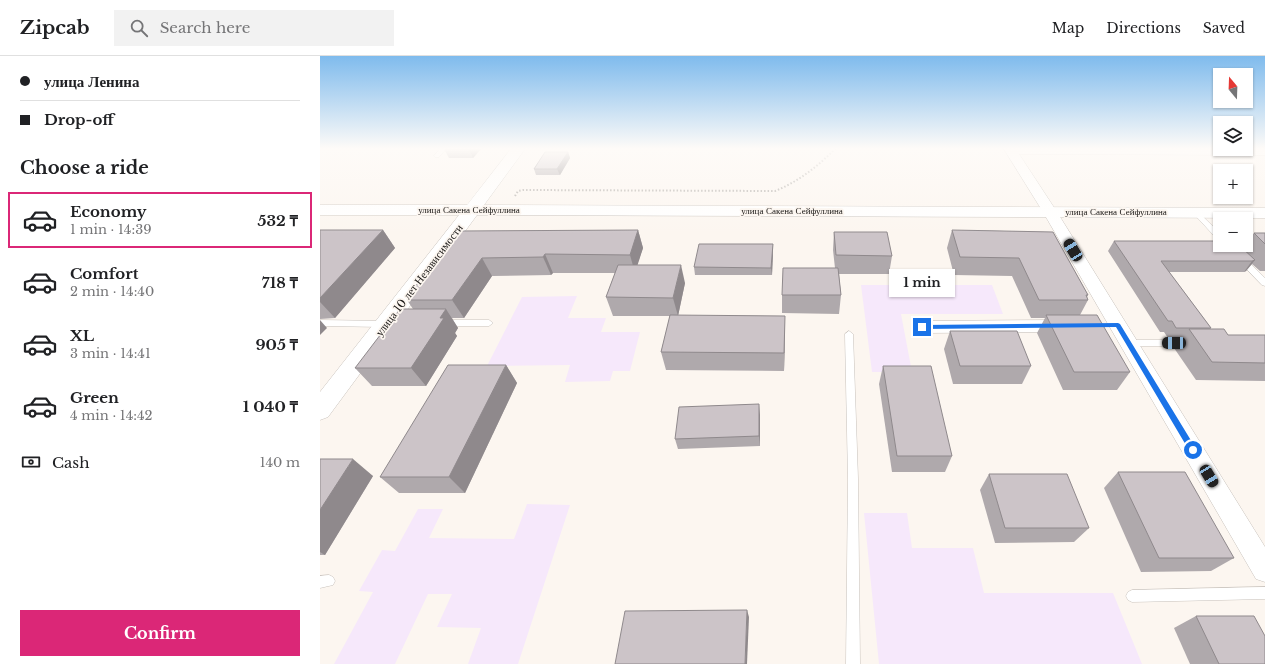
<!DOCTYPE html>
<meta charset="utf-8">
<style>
body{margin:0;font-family:"Libre Baskerville",serif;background:#f2f2f2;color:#202124;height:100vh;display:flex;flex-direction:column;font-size:15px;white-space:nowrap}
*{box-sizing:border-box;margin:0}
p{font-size:13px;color:#757577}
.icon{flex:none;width:22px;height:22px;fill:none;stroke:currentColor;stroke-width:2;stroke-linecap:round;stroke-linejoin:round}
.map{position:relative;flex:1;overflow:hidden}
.details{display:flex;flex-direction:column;background:#fff;width:320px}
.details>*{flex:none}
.banner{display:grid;align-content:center;height:88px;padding:0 20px;background:#fff}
.needle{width:26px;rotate:341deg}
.controls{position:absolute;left:893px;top:12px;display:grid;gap:8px}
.controls a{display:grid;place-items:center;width:40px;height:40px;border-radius:0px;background:#fff;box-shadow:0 1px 3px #0004;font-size:20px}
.end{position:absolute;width:18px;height:18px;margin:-9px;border:5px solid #1a73e8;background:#fff;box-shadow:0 0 0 2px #fff}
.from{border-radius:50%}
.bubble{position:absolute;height:28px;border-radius:0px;background:#fff;box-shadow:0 1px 3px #0004;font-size:13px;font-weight:800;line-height:28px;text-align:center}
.car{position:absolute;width:12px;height:24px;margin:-12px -6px;border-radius:5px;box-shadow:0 0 3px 1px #0007;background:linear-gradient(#222 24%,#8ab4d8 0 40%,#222 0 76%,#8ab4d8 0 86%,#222 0)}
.banner b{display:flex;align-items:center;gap:14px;height:38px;font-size:15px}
.banner b+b{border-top:1px solid #e0e0e0}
.banner i{width:10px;height:10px;background:#202124}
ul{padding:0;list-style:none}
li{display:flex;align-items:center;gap:12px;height:56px;margin:0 8px 6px;padding:0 12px;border:2px solid transparent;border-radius:0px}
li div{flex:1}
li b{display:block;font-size:15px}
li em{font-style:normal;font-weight:800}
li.selected{border-color:#db2777}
li>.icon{width:36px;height:36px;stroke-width:1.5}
h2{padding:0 20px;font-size:18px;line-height:48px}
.pay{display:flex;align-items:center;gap:10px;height:44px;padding:0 20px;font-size:15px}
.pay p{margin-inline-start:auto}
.action{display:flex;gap:8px;margin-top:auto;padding:8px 20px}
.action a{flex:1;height:46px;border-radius:0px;background:#db2777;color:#fff;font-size:16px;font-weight:800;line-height:46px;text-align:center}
header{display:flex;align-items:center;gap:24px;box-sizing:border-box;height:56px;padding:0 20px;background:#fff;border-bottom:1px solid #e0e0e0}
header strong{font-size:19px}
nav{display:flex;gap:22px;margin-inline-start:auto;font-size:14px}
.search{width:280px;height:36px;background:#f2f2f2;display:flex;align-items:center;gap:10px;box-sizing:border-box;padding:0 14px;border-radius:0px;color:#757577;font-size:15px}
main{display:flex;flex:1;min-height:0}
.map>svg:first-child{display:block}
</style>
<header>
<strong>Zipcab</strong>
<div class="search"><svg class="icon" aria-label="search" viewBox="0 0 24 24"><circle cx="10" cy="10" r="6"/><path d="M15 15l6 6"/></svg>Search here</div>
<nav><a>Map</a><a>Directions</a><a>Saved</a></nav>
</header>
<main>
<section class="details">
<div class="banner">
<b><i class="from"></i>улица Ленина</b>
<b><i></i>Drop-off</b>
</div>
<h2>Choose a ride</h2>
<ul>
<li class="selected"><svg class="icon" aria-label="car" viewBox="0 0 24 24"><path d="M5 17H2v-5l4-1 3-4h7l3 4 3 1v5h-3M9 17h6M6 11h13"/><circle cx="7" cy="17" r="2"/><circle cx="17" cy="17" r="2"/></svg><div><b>Economy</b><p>1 min · 14:39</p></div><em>532 ₸</em></li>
<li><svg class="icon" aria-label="car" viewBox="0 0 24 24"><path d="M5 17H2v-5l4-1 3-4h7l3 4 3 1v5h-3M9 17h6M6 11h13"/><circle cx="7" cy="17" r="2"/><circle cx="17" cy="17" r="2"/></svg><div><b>Comfort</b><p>2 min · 14:40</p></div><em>718 ₸</em></li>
<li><svg class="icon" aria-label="car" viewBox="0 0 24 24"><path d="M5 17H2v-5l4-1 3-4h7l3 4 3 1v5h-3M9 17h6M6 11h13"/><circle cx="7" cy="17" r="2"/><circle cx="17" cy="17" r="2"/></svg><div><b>XL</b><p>3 min · 14:41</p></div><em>905 ₸</em></li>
<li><svg class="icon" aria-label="car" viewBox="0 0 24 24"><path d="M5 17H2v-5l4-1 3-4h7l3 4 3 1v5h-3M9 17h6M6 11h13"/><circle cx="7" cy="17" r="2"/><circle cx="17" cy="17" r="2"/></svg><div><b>Green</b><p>4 min · 14:42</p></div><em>1 040 ₸</em></li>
</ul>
<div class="pay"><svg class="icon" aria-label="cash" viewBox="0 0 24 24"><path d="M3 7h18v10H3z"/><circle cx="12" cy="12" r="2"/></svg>Cash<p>140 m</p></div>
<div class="action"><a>Confirm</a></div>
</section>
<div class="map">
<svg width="945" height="608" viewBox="0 0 945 608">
<rect width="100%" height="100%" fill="#fcf6f0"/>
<g fill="#f6e8fb">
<path d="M 541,229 L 672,229 L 683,258 L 581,258 L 592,316 L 552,316 Z"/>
<path d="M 257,240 L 248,262 L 286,262 L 281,276 L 320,276 L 310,315 L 293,315 L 290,325 L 245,326 L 250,309 L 167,310 L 202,241 Z"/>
<path d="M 207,448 L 250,449 L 198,608 L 148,608 L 161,572 L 117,571 L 132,538 L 108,538 L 75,608 L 14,608 L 53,536 L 39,535 L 62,494 L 75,495 L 98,453 L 123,453 L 109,482 L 194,483 Z"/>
<path d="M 587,457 L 592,492 L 653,492 L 664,537 L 793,537 L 822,608 L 559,608 L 544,457 Z"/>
</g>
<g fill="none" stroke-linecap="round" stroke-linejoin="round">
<defs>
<g id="service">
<path d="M 120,93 L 126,93 L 119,101 L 115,101 L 114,100 Z"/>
<path d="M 875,154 L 877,155 L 900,177 L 900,183 L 897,183 L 873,157 L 872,156 Z"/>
<path d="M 903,189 L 911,189 L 945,222 L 945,230 L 942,229 Z"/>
<path d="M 0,264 L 65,265 L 69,268 L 65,271 L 0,270 Z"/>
<path d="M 124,264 L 169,264 L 173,267 L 169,270 L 124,270 L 120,267 Z"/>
<path d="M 529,275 L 533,278 L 538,423 L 540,608 L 526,608 L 528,423 L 525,278 Z"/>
<path d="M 809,284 L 869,284 L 873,287 L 869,290 L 809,290 L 805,287 Z"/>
<path d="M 9,519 L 13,521 L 15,525 L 13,529 L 0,532 L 0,520 Z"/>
<path d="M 945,531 L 945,543 L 812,546 L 808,544 L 806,540 L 808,536 L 812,534 Z"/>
</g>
<g id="minor">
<path d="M 684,93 L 945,93 L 945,99 L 699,98 L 737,156 L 945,491 L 945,526 L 936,523 L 723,156 Z"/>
<path d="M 745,264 L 751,266 L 753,270 L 751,274 L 745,276 L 602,277 L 596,275 L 594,271 L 596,267 L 602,265 Z"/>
</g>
<path id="tertiary" d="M 191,93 L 205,93 L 164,149 L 945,152 L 945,162 L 157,159 L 8,361 L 0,364 L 0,336 L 139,159 L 0,159 L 0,149 L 147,149 Z"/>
</defs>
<use href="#service" stroke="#c8c2bc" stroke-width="1"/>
<use href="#minor" stroke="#c8c2bc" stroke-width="1"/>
<use href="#tertiary" stroke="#c8c2bc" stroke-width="1"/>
<path stroke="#afaba6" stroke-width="2" stroke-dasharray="1.5 2" stroke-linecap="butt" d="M 195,140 L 198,135 L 203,134 L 455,135 C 478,126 498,110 515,93"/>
<use href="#service" fill="#fff" fill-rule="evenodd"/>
<use href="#minor" fill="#fff" fill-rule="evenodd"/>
<use href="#tertiary" fill="#fff" fill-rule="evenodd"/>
</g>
<g fill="#afa9ac">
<path d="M 124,93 L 161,93 L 153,102 L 129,102 Z"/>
<path d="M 248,96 L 250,102 L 240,119 L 216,119 L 214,113 Z"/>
<path d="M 0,174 L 63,174 L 75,192 L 15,262 L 0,263 Z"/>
<path d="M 318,174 L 323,192 L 317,209 L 365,227 L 358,260 L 465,278 L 464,315 L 346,314 L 341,296 L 350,260 L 293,260 L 286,241 L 295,217 L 233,217 L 231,219 L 172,220 L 144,262 L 132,262 L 138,272 L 135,277 L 137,280 L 106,330 L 52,330 L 35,312 L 93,253 L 87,244 L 92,238 L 91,236 L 139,175 Z"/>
<path d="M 632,174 L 733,176 L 768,239 L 767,241 L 768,244 L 760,259 L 810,316 L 797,334 L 743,334 L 717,277 L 725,262 L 711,262 L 692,220 L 634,219 L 627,192 Z"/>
<path d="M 514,176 L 572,200 L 569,218 L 519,218 L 521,239 L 519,258 L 462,257 L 462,239 L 515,212 L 513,194 Z"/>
<path d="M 934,177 L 945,177 L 945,215 L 940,215 L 932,208 L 926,215 L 924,216 L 849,216 L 891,272 L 890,273 L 908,279 L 945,279 L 945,325 L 876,324 L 854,292 L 861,282 L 848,282 L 844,276 L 840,276 L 788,195 L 794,185 L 922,192 L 925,189 L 926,189 L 926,187 Z"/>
<path d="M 453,188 L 453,196 L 452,219 L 375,219 L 374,211 Z"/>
<path d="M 630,275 L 711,310 L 702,328 L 633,328 L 624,293 Z"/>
<path d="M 186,309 L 197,327 L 145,437 L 79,437 L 60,421 Z"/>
<path d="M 563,310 L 632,400 L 625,416 L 572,416 L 559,328 Z"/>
<path d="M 440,359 L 440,390 L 358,393 L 355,383 Z"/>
<path d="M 0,403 L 53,420 L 5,499 L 0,499 Z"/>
<path d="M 798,416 L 914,502 L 891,515 L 821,516 L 784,432 Z"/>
<path d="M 669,418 L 769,472 L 754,486 L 675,487 L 660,434 Z"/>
<path d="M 876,560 L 945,608 L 870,608 L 854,572 Z"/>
</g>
<g fill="#8f898c">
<path d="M 149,93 L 161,93 L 153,102 Z"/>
<path d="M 248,96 L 250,102 L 240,119 L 237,113 Z"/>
<path d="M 63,174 L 75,192 L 15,262 L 0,246 L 0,242 Z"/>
<path d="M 318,174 L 323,192 L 315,217 L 310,199 Z"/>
<path d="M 453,188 L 453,196 L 452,219 L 451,212 Z"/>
<path d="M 225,198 L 233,217 L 231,219 L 223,201 Z"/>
<path d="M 162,202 L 172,220 L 144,262 L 132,244 Z"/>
<path d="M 935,204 L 926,215 L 924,216 L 932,205 Z"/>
<path d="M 361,209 L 365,227 L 358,260 L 353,242 Z"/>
<path d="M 126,253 L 138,272 L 135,277 L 137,280 L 106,330 L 91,312 L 120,262 Z"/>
<path d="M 465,260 L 465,278 L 464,315 L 464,297 Z"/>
<path d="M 0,264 L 7,272 L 0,279 Z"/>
<path d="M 186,309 L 197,327 L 145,437 L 129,421 Z"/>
<path d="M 439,348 L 440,359 L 440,390 L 439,380 Z"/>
<path d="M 33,403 L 53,420 L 5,499 L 0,496 L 0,454 Z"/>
<path d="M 427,554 L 429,561 L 427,608 L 425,608 Z"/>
</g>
<g fill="#ccc4c8" stroke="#8f898c">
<path d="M 225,96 L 248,96 L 237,113 L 214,113 Z"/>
<path d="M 0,174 L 63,174 L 0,242 Z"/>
<path d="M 318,174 L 310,199 L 225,198 L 223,201 L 162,202 L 132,244 L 87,244 L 93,237 L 91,236 L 139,175 Z"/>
<path d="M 632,174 L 733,176 L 768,239 L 766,239 L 768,244 L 719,244 L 699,202 L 640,201 Z"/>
<path d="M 514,176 L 567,176 L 572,200 L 516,199 Z"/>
<path d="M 934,177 L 945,177 L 945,188 Z"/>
<path d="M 794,185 L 900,185 L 900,189 L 919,189 L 935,204 L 932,205 L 841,205 L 891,272 L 856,272 L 852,265 L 848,265 Z"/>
<path d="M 379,188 L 453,188 L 451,212 L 374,211 Z"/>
<path d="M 298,209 L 361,209 L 353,242 L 286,241 Z"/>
<path d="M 463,212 L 518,212 L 521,239 L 462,239 Z"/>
<path d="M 80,253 L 126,253 L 120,262 L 124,262 L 91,312 L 35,312 Z"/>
<path d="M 350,259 L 465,260 L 464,297 L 341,296 Z"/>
<path d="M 726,259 L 777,259 L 810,316 L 754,316 Z"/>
<path d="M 869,273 L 904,273 L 908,279 L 945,279 L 945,307 L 892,306 Z"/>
<path d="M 630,275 L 697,275 L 711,310 L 640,310 Z"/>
<path d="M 128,309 L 186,309 L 129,421 L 60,421 Z"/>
<path d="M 563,310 L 611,310 L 632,400 L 577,400 Z"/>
<path d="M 439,348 L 439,380 L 355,383 L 359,351 Z"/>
<path d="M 0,403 L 33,403 L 0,454 Z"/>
<path d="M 798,416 L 865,416 L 914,502 L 839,502 Z"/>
<path d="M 669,418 L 747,418 L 769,472 L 685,472 Z"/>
<path d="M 427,554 L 425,608 L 295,608 L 305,555 Z"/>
<path d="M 876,560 L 934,560 L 945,580 L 945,608 L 899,608 Z"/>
</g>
<linearGradient id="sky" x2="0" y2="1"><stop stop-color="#7fbbed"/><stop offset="0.52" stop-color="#fefbf8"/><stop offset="1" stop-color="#fefbf8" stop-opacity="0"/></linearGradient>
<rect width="945" height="178" fill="url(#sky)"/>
<path fill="#1a73e8" d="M 798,267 L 800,268 L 875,391 L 875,396 L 870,396 L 796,271 L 602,273 L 599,271 L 602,269 Z"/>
<g text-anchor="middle" stroke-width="3.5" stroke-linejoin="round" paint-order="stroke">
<g font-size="9" fill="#191715" stroke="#fcf6f0">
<text x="149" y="157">улица Сакена Сейфуллина</text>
<text x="472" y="158">улица Сакена Сейфуллина</text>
<text x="796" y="159">улица Сакена Сейфуллина</text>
</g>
<g font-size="11" fill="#191715" stroke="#fcf6f0">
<text transform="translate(99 224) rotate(-53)" y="4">улица 10 лет Независимости</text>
</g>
</g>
</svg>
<div class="controls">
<a><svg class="needle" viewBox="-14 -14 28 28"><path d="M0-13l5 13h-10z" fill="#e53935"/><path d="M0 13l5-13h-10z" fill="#757577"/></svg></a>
<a><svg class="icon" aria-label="layers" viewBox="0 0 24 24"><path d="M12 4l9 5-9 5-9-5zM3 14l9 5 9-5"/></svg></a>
<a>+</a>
<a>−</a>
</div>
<i class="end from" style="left:873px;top:394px"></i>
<i class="end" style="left:602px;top:271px"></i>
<div class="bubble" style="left:569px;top:213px;width:66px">1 min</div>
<i class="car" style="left:753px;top:194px;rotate:329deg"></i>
<i class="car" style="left:854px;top:287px;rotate:270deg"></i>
<i class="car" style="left:889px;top:420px;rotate:149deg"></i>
</div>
</main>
